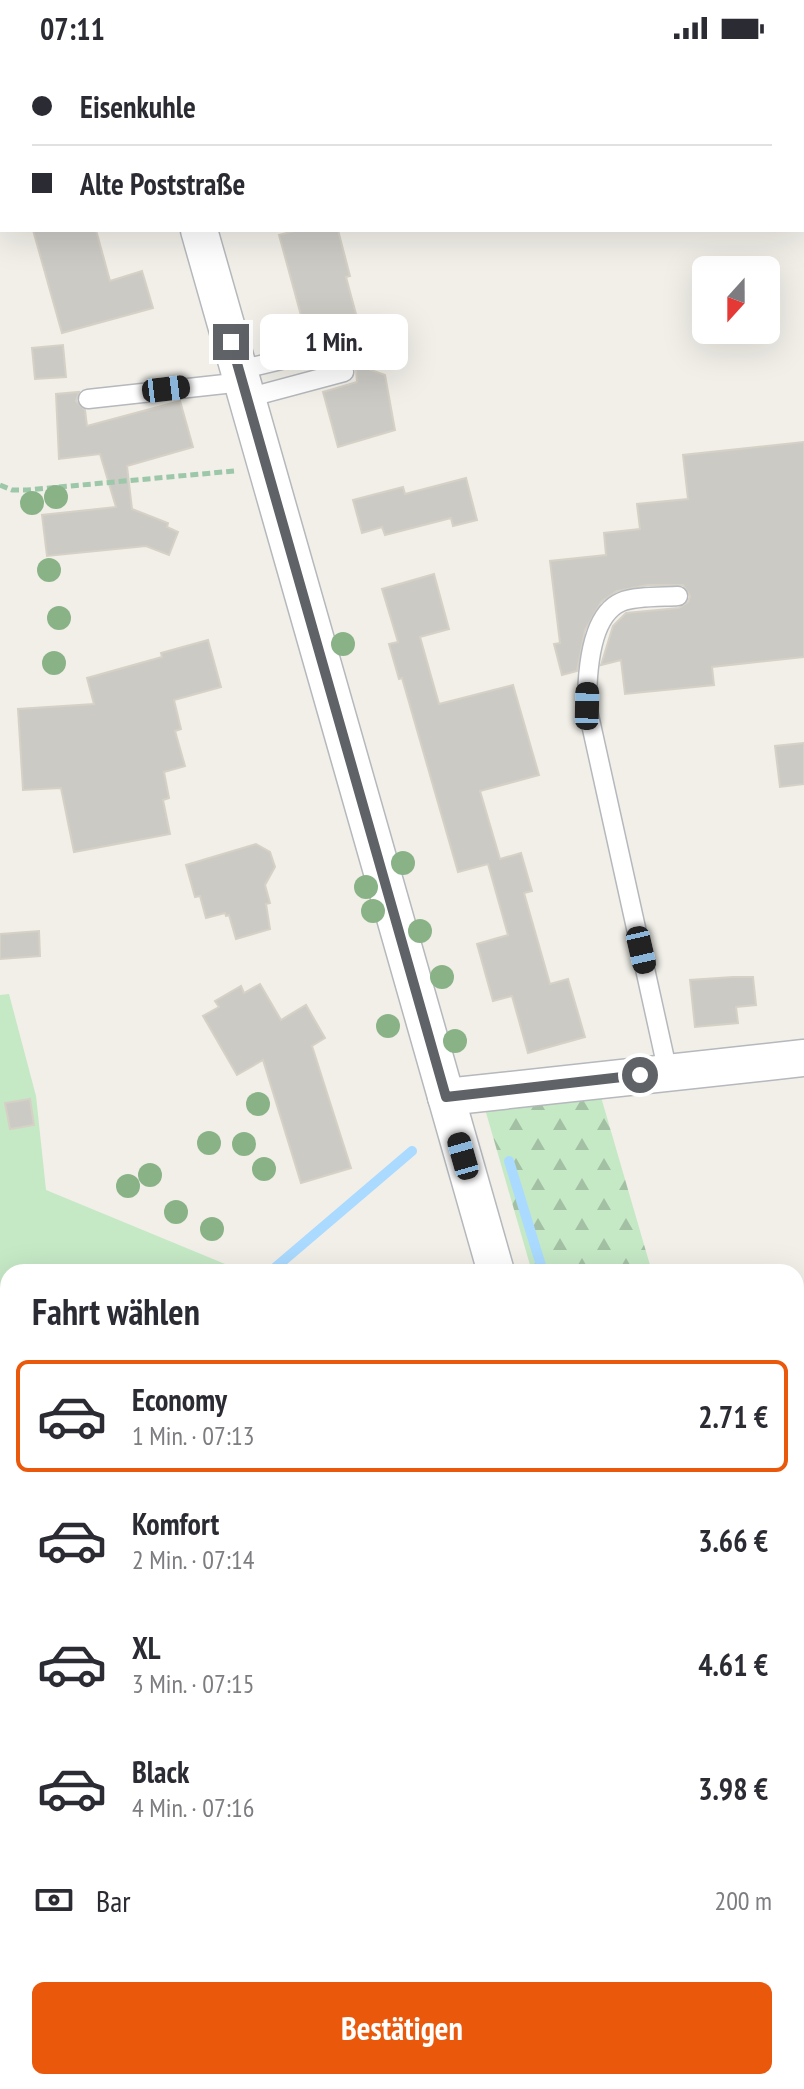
<!DOCTYPE html>
<html lang="de">
<meta charset="utf-8">
<style>
body{margin:0;font-family:"PT Sans Narrow",sans-serif;background:#f2f2f3;color:#2b2b33;height:100vh;display:flex;flex-direction:column;font-size:30px;white-space:nowrap}
*{box-sizing:border-box;margin:0}
p{font-size:26px;color:#7c7c81}
.icon{flex:none;width:44px;height:44px;fill:none;stroke:currentColor;stroke-width:2;stroke-linecap:round;stroke-linejoin:round}
.map{position:relative;flex:1;overflow:hidden}
.details{position:absolute;left:0px;top:1208px;width:804px;height:826px;display:flex;flex-direction:column;background:#fff;border-radius:24px 24px 0 0;box-shadow:0 8px 32px #0002}
.details>*{flex:none}
.guide{position:absolute;left:0px;top:0px;width:804px;height:176px;box-shadow:0 8px 32px #0002;display:grid;align-content:center;height:176px;padding:0 32px;background:#fff}
.needle{width:52px;rotate:201deg}
.tools{position:absolute;left:692px;top:200px;display:grid;gap:16px}
.tools a{display:grid;place-items:center;width:88px;height:88px;border-radius:12px;background:#fff;box-shadow:0 8px 32px #0002;font-size:40px}
.end{position:absolute;width:36px;height:36px;margin:-18px;border:10px solid #5f6368;background:#fff;box-shadow:0 0 0 4px #fff}
.from{border-radius:50%}
.bubble{position:absolute;height:56px;border-radius:12px;background:#fff;box-shadow:0 8px 32px #0002;font-size:26px;font-weight:700;line-height:56px;text-align:center}
.car{position:absolute;width:24px;height:48px;margin:-24px -12px;border-radius:10px;box-shadow:0 0 6px 2px #0007;background:linear-gradient(#222 24%,#8ab4d8 0 40%,#222 0 76%,#8ab4d8 0 86%,#222 0)}
.guide b{display:flex;align-items:center;gap:28px;height:76px;font-size:30px}
.guide b+b{border-top:2px solid #e1e1e2}
.guide i{width:20px;height:20px;background:#2b2b33}
ul{padding:0;list-style:none}
li{display:flex;align-items:center;gap:24px;height:112px;margin:0 16px 12px;padding:0 16px;border:4px solid transparent;border-radius:12px}
li div{flex:1}
li b{display:block;font-size:30px}
li em{font-style:normal;font-weight:700}
li.active{border-color:#ea580c}
li>.icon{width:72px;height:72px;stroke-width:1.5}
h2{padding:0 32px;font-size:36px;line-height:96px}
.pay{display:flex;align-items:center;gap:20px;height:88px;padding:0 32px;font-size:30px}
.pay p{margin-inline-start:auto}
.cta{display:flex;gap:16px;margin-top:auto;padding:16px 32px}
.cta a{flex:1;height:92px;border-radius:12px;background:#ea580c;color:#fff;font-size:32px;font-weight:700;line-height:92px;text-align:center}
.status{display:flex;justify-content:space-between;align-items:center;height:56px;padding:0 40px;background:#fff;direction:ltr}
.status svg{height:22px;fill:currentColor}
.map>svg:first-child{display:block}
</style>
<div class="status"><b>07:11</b><svg viewBox="0 0 49 12"><path d="M0 12V9h3v3zM5 12V6h3v6zM10 12V3h3v9zM15 12V0h3v12zM26 1h20v11H26zM47 4h2v5h-2z"/></svg></div>
<div class="map">
<svg width="804" height="2033" viewBox="0 0 804 2033">
<defs>
<pattern id="forest-firs" width="22" height="20" patternUnits="userSpaceOnUse" patternTransform="scale(2)"><rect width="22" height="20" fill="#c5e8c5"/><path d="M5 1l3.5 6h-7zM16 11l3.5 6h-7z" fill="#a3c0a4"/></pattern>
</defs>
<rect width="100%" height="100%" fill="#f1efe8"/>
<g fill="#c5e8c5">
<path d="M 0,0 L 120,0 L 121,2 L 2,2 L 0,118 Z"/>
<path d="M 9,938 L 36,1040 L 46,1134 L 242,1215 L 8,1216 L 8,1436 L 0,1443 L 0,939 Z"/>
<path d="M 22,2026 L 645,2026 L 647,2033 L 27,2033 Z"/>
</g>
<g fill="url(#forest-firs)">
<path d="M 601,1041 L 652,1216 L 532,1216 L 485,1053 Z"/>
<path d="M 804,1353 L 804,1392 L 796,1393 L 796,1354 Z"/>
<path d="M 8,1829 L 8,2026 L 22,2026 L 27,2033 L 0,2033 L 0,1835 Z"/>
</g>
<g fill="none" stroke-linecap="round" stroke-linejoin="round">
<g stroke="#aadaff" stroke-width="10">
<path d="M 509,1105 L 543,1216"/>
<path d="M 270,1216 L 412,1095"/>
<path d="M 796,1389 L 804,1388"/>
<path d="M 0,1446 L 8,1439"/>
</g>
</g>
<g fill="#cccac5" stroke="#d6d1c6" stroke-width="2">
<path d="M 33,174 L 96,174 L 110,225 L 142,215 L 153,252 L 62,277 Z"/>
<path d="M 298,174 L 338,174 L 350,220 L 346,221 L 360,273 L 308,285 L 279,179 Z"/>
<path d="M 63,289 L 66,321 L 35,323 L 32,292 Z"/>
<path d="M 352,307 L 385,319 L 395,374 L 338,391 L 323,336 L 357,326 L 356,314 Z"/>
<path d="M 79,336 L 76,345 L 85,354 L 87,370 L 180,345 L 193,391 L 127,410 L 132,453 L 168,467 L 167,471 L 178,476 L 169,499 L 146,490 L 47,500 L 42,459 L 116,451 L 100,398 L 59,403 L 56,338 Z"/>
<path d="M 804,386 L 804,601 L 712,611 L 714,629 L 625,638 L 621,604 L 601,609 L 613,570 L 626,557 L 679,552 L 688,546 L 690,540 L 683,529 L 648,529 L 617,535 L 601,546 L 585,574 L 577,615 L 562,619 L 554,588 L 560,587 L 550,505 L 606,499 L 604,477 L 640,473 L 637,448 L 688,443 L 683,399 Z"/>
<path d="M 466,422 L 477,464 L 453,470 L 451,462 L 385,479 L 382,471 L 362,477 L 353,444 L 403,431 L 405,438 Z"/>
<path d="M 434,518 L 449,573 L 420,581 L 439,648 L 513,629 L 539,719 L 480,735 L 500,803 L 521,797 L 532,835 L 524,837 L 550,928 L 568,923 L 585,981 L 528,997 L 512,940 L 493,945 L 477,888 L 508,879 L 488,808 L 458,816 L 402,622 L 399,623 L 389,588 L 398,586 L 382,533 Z"/>
<path d="M 208,584 L 221,631 L 174,644 L 181,673 L 175,675 L 185,710 L 164,716 L 169,742 L 163,744 L 170,778 L 74,796 L 61,732 L 23,734 L 18,653 L 94,648 L 87,622 L 162,601 L 161,597 Z"/>
<path d="M 804,687 L 804,728 L 780,731 L 775,690 Z"/>
<path d="M 256,788 L 270,796 L 275,811 L 265,829 L 270,847 L 266,848 L 270,873 L 236,883 L 229,859 L 226,860 L 225,857 L 206,862 L 200,840 L 195,841 L 186,809 Z"/>
<path d="M 39,875 L 40,900 L 0,903 L 0,878 Z"/>
<path d="M 733,921 L 753,921 L 756,949 L 736,951 L 738,967 L 695,971 L 690,924 Z"/>
<path d="M 260,928 L 281,964 L 306,949 L 325,982 L 312,990 L 351,1112 L 301,1127 L 263,1004 L 237,1019 L 203,960 L 219,951 L 215,945 L 241,930 L 244,937 Z"/>
<path d="M 30,1043 L 34,1069 L 10,1073 L 5,1047 Z"/>
</g>
<g fill="none" stroke-linecap="round" stroke-linejoin="round">
<defs>
<g id="service">
<path d="M 239,314 L 336,291"/>
<path d="M 247,342 L 344,316"/>
<path d="M 88,343 L 243,326"/>
<path d="M 668,1017 L 587,650 C 587,621 589,560 621,546 C 634,540 663,541 678,540"/>
</g>
<g id="minor">
<path d="M 151,0 L 151,2"/>
<path d="M 199,174 L 496,1216"/>
<path d="M 446,1041 L 804,1002"/>
<path d="M 725,2026 L 727,2033"/>
</g>
</defs>
<use href="#service" stroke="#b5b8bc" stroke-width="21"/>
<use href="#minor" stroke="#b5b8bc" stroke-width="39"/>
<path stroke="#9cc7a9" stroke-width="5" stroke-dasharray="8 4" stroke-linecap="butt" d="M 0,429 L 12,434 L 27,434 L 234,415"/>
<use href="#service" stroke="#fff" stroke-width="18"/>
<use href="#minor" stroke="#fff" stroke-width="36"/>
</g>
<g fill="#89b387">
<circle cx="56" cy="441" r="12"/>
<circle cx="32" cy="447" r="12"/>
<circle cx="49" cy="514" r="12"/>
<circle cx="59" cy="562" r="12"/>
<circle cx="343" cy="588" r="12"/>
<circle cx="54" cy="607" r="12"/>
<circle cx="403" cy="807" r="12"/>
<circle cx="366" cy="831" r="12"/>
<circle cx="373" cy="855" r="12"/>
<circle cx="420" cy="875" r="12"/>
<circle cx="442" cy="921" r="12"/>
<circle cx="388" cy="970" r="12"/>
<circle cx="455" cy="985" r="12"/>
<circle cx="258" cy="1048" r="12"/>
<circle cx="209" cy="1087" r="12"/>
<circle cx="244" cy="1088" r="12"/>
<circle cx="264" cy="1113" r="12"/>
<circle cx="150" cy="1119" r="12"/>
<circle cx="128" cy="1130" r="12"/>
<circle cx="176" cy="1156" r="12"/>
<circle cx="212" cy="1173" r="12"/>
</g>
<g fill="none" stroke-linecap="round" stroke-linejoin="round">
<path stroke="#5f6368" stroke-width="10" d="M 231,286 L 446,1041 L 640,1019"/>
</g>
</svg>
<div class="tools">
<a><svg class="needle" viewBox="-14 -14 28 28"><path d="M0-13l5 13h-10z" fill="#e53935"/><path d="M0 13l5-13h-10z" fill="#7c7c81"/></svg></a>
</div>
<i class="end from" style="left:640px;top:1019px"></i>
<i class="end" style="left:231px;top:286px"></i>
<div class="bubble" style="left:260px;top:258px;width:148px">1 Min.</div>
<i class="car" style="left:166px;top:333px;rotate:83deg"></i>
<i class="car" style="left:587px;top:650px;rotate:1deg"></i>
<i class="car" style="left:641px;top:894px;rotate:167deg"></i>
<i class="car" style="left:463px;top:1100px;rotate:344deg"></i>
<div class="guide">
<b><i class="from"></i>Eisenkuhle</b>
<b><i></i>Alte Poststraße</b>
</div>
<section class="details">
<h2>Fahrt wählen</h2>
<ul>
<li class="active"><svg class="icon" aria-label="car" viewBox="0 0 24 24"><path d="M5 17H2v-5l4-1 3-4h7l3 4 3 1v5h-3M9 17h6M6 11h13"/><circle cx="7" cy="17" r="2"/><circle cx="17" cy="17" r="2"/></svg><div><b>Economy</b><p>1 Min. · 07:13</p></div><em>2.71 €</em></li>
<li><svg class="icon" aria-label="car" viewBox="0 0 24 24"><path d="M5 17H2v-5l4-1 3-4h7l3 4 3 1v5h-3M9 17h6M6 11h13"/><circle cx="7" cy="17" r="2"/><circle cx="17" cy="17" r="2"/></svg><div><b>Komfort</b><p>2 Min. · 07:14</p></div><em>3.66 €</em></li>
<li><svg class="icon" aria-label="car" viewBox="0 0 24 24"><path d="M5 17H2v-5l4-1 3-4h7l3 4 3 1v5h-3M9 17h6M6 11h13"/><circle cx="7" cy="17" r="2"/><circle cx="17" cy="17" r="2"/></svg><div><b>XL</b><p>3 Min. · 07:15</p></div><em>4.61 €</em></li>
<li><svg class="icon" aria-label="car" viewBox="0 0 24 24"><path d="M5 17H2v-5l4-1 3-4h7l3 4 3 1v5h-3M9 17h6M6 11h13"/><circle cx="7" cy="17" r="2"/><circle cx="17" cy="17" r="2"/></svg><div><b>Black</b><p>4 Min. · 07:16</p></div><em>3.98 €</em></li>
</ul>
<div class="pay"><svg class="icon" aria-label="cash" viewBox="0 0 24 24"><path d="M3 7h18v10H3z"/><circle cx="12" cy="12" r="2"/></svg>Bar<p>200 m</p></div>
<div class="cta"><a>Bestätigen</a></div>
</section>
</div>
